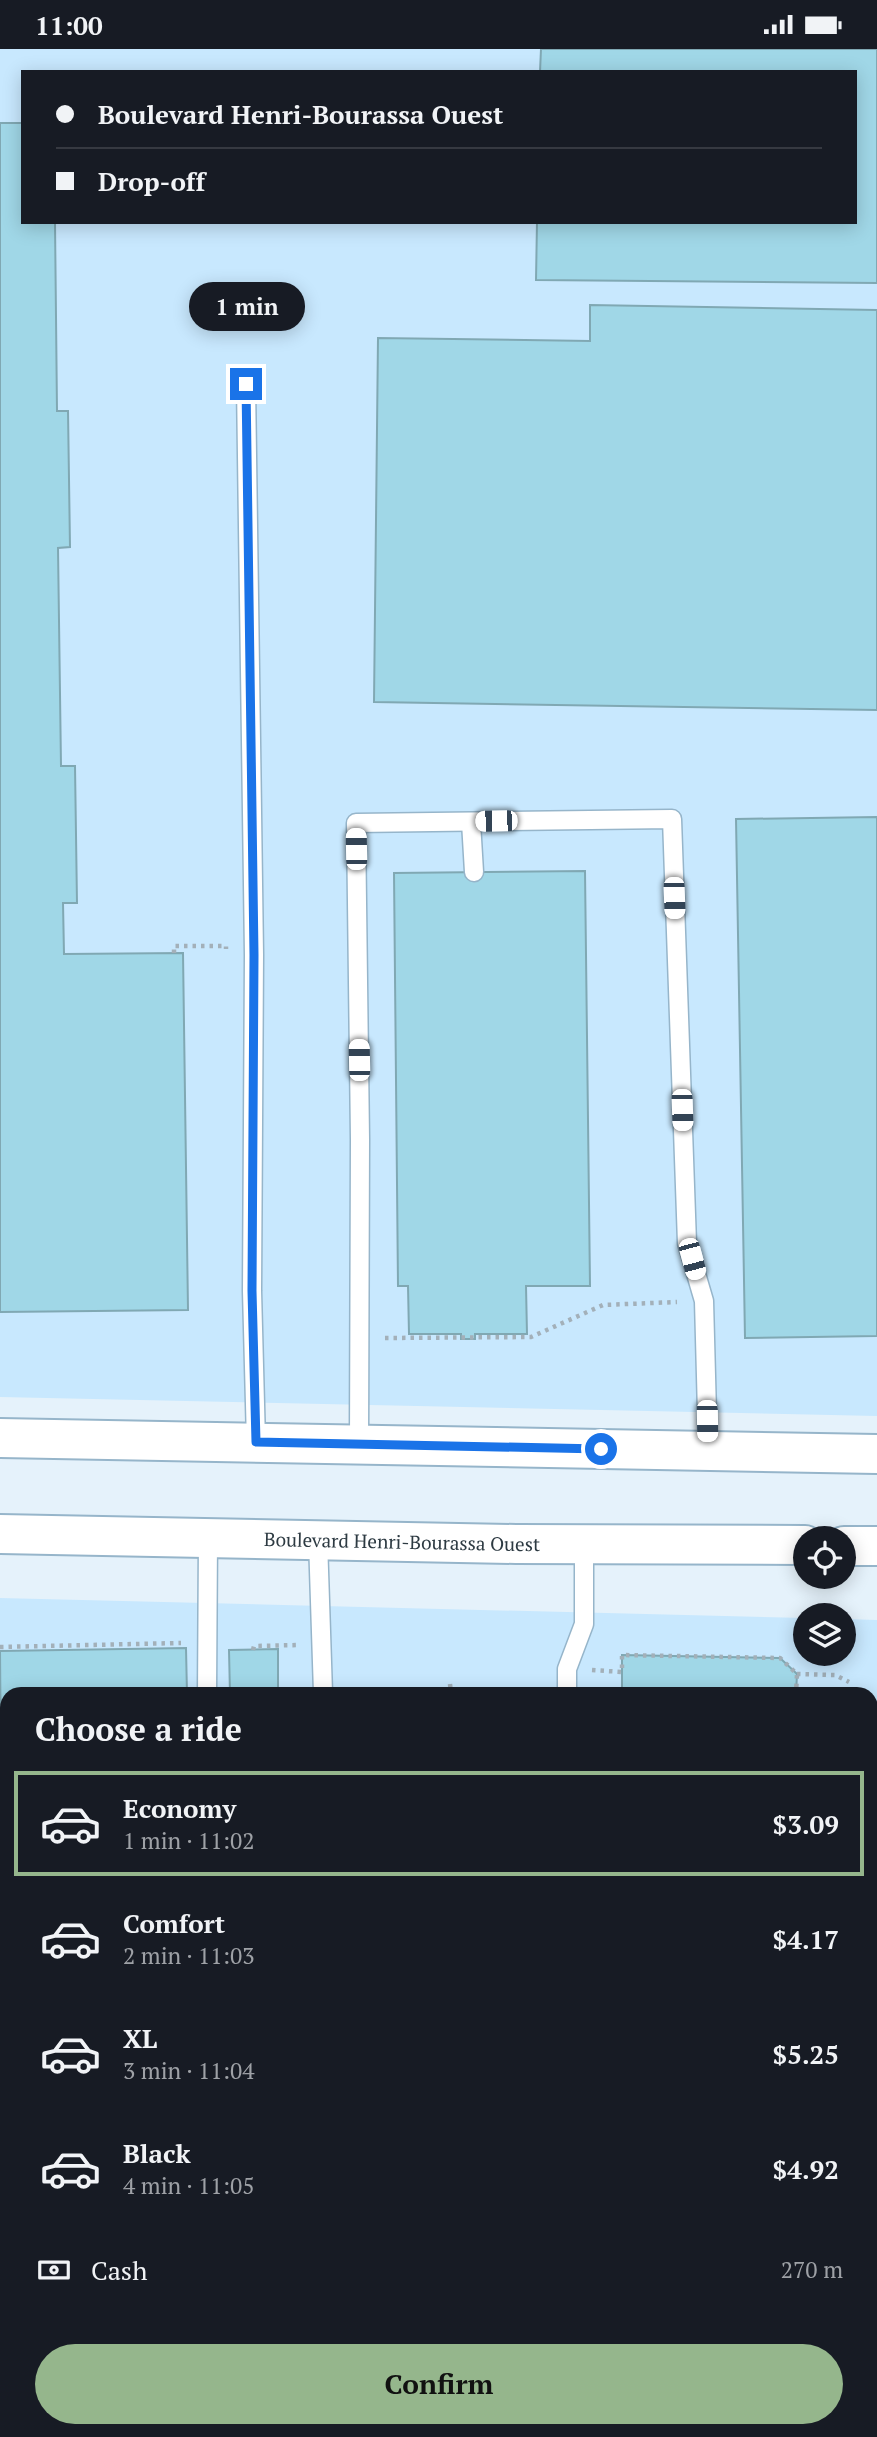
<!DOCTYPE html>
<meta charset="utf-8">
<style>
body{margin:0;font-family:"PT Serif",serif;background:#20242c;color:#f1f3f6;height:100vh;display:flex;flex-direction:column;font-size:26px;white-space:nowrap}
*{box-sizing:border-box;margin:0}
p{font-size:23px;color:#9ea1a6}
.icon{flex:none;width:38px;height:38px;fill:none;stroke:currentColor;stroke-width:2;stroke-linecap:round;stroke-linejoin:round}
.map{position:relative;flex:1;overflow:hidden}
.panel{position:absolute;left:0px;top:1638px;width:878px;height:751px;display:flex;flex-direction:column;background:#171b24;border-radius:21px 21px 0 0;box-shadow:0 4px 18px #0003}
.panel>*{flex:none}
.banner{position:absolute;left:21px;top:21px;width:836px;height:154px;border-radius:0px;box-shadow:0 4px 18px #0003;display:grid;align-content:center;height:154px;padding:0 35px;background:#171b24}
.buttons{position:absolute;left:793px;top:1477px;display:grid;gap:14px}
.buttons a{display:grid;place-items:center;width:63px;height:63px;border-radius:50%;background:#171b24;box-shadow:0 4px 18px #0003;font-size:35px}
.end{position:absolute;width:32px;height:32px;margin:-16px;border:9px solid #1a73e8;background:#fff;box-shadow:0 0 0 4px #fff}
.from{border-radius:50%}
.bubble{position:absolute;height:49px;border-radius:24px;background:#171b24;box-shadow:0 4px 18px #0003;font-size:23px;font-weight:700;line-height:49px;text-align:center}
.car{position:absolute;width:21px;height:42px;margin:-21px -10px;border-radius:9px;box-shadow:0 0 5px 2px #0007;background:linear-gradient(#fff 24%,#345 0 40%,#fff 0 76%,#345 0 86%,#fff 0)}
.banner b{display:flex;align-items:center;gap:24px;height:66px;font-size:26px}
.banner b+b{border-top:2px solid #363941}
.banner i{width:18px;height:18px;background:#f1f3f6}
ul{padding:0;list-style:none}
li{display:flex;align-items:center;gap:21px;height:105px;margin:0 14px 10px;padding:0 21px;border:4px solid transparent;border-radius:0px}
li div{flex:1}
li b{display:block;font-size:26px}
li em{font-style:normal;font-weight:700}
li.selected{border-color:#95b68c}
li>.icon{width:63px;height:63px;stroke-width:1.5}
h2{padding:0 35px;font-size:32px;line-height:84px}
.pay{display:flex;align-items:center;gap:18px;height:77px;padding:0 35px;font-size:26px}
.pay p{margin-inline-start:auto}
.button{display:flex;gap:14px;margin-top:auto;padding:14px 35px}
.button a{flex:1;height:80px;border-radius:42px;background:#95b68c;color:#111;font-size:28px;font-weight:700;line-height:80px;text-align:center}
.status{display:flex;justify-content:space-between;align-items:center;height:49px;padding:0 35px;background:#171b24;direction:ltr}
.status svg{height:19px;fill:currentColor}
.map>svg:first-child{display:block}
</style>
<div class="status"><b>11:00</b><svg viewBox="0 0 49 12"><path d="M0 12V9h3v3zM5 12V6h3v6zM10 12V3h3v9zM15 12V0h3v12zM26 1h20v11H26zM47 4h2v5h-2z"/></svg></div>
<div class="map">
<svg width="877" height="2388" viewBox="0 0 877 2388">
<rect width="100%" height="100%" fill="#e5f2fb"/>
<g fill="#c8e8fe" fill-rule="evenodd">
<path d="M 0,0 L 877,0 L 877,1367 L 0,1348 ZM 23,23 L 856,23 L 856,173 L 23,173 Z"/>
<path d="M 0,1549 L 805,1569 L 805,1605 L 844,1605 L 844,1570 L 877,1571 L 877,2107 L 872,2107 L 872,1645 L 7,1645 L 7,2095 L 0,2094 Z"/>
</g>
<g fill="#a0d7e7" stroke="#80a8b3" stroke-width="2">
<path d="M 541,0 L 877,0 L 877,234 L 536,231 L 537,173 L 856,173 L 856,23 L 540,23 Z"/>
<path d="M 0,74 L 23,74 L 23,173 L 55,173 L 57,362 L 68,362 L 70,498 L 58,499 L 61,717 L 75,717 L 77,854 L 63,854 L 64,905 L 183,904 L 188,1261 L 0,1263 Z"/>
<path d="M 590,256 L 877,261 L 877,661 L 374,653 L 378,289 L 590,292 Z"/>
<path d="M 877,768 L 877,1287 L 745,1289 L 736,770 Z"/>
<path d="M 585,822 L 590,1237 L 526,1237 L 527,1285 L 475,1285 L 475,1290 L 461,1290 L 461,1285 L 409,1285 L 408,1237 L 398,1237 L 394,824 Z"/>
<path d="M 186,1599 L 187,1645 L 7,1645 L 7,1942 L 3,1942 L 0,1602 Z"/>
<path d="M 278,1600 L 278,1645 L 230,1645 L 229,1601 Z"/>
<path d="M 622,1606 L 780,1609 L 797,1625 L 796,1645 L 622,1645 Z"/>
<path d="M 872,1847 L 877,1847 L 876,2008 L 872,2008 Z"/>
</g>
<g fill="none" stroke-linecap="round" stroke-linejoin="round">
<defs>
<g id="service">
<path d="M 246,335 L 254,906 L 252,1242 L 256,1393"/>
<path d="M 471,773 L 474,823"/>
<path d="M 359,1395 L 360,1090 L 356,774 L 672,770 L 687,1194 L 704,1252 L 708,1402"/>
<path d="M 318,1491 L 323,1644"/>
<path d="M 207,1645 L 208,1489"/>
<path d="M 567,1645 L 567,1620 L 584,1575 L 584,1494"/>
<path d="M 0,1980 L 7,1980"/>
<path d="M 872,2036 L 877,2036"/>
</g>
<g id="primary">
<path d="M 0,1389 L 877,1405"/>
<path id="s1" d="M 0,1485 L 516,1495 L 805,1496"/>
<path d="M 844,1497 L 877,1497"/>
</g>
</defs>
<use href="#service" stroke="#96b5ca" stroke-width="21"/>
<use href="#primary" stroke="#96b5ca" stroke-width="42"/>
<g stroke="#a3b0b9" stroke-width="4.5" stroke-dasharray="3.5 5" stroke-linecap="butt">
<path d="M 174,904 L 174,897 L 226,897 L 226,900"/>
<path d="M 385,1289 L 531,1288 L 603,1256 L 677,1253"/>
<path d="M 0,1598 L 181,1594"/>
<path d="M 253,1601 L 254,1597 L 298,1596"/>
<path d="M 592,1621 L 622,1623 L 622,1606 L 780,1609 L 797,1625 L 796,1645"/>
<path d="M 797,1625 L 835,1626 L 849,1633"/>
<path d="M 450,1635 L 451,1645"/>
<path d="M 872,1847 L 877,1847"/>
<path d="M 877,1936 L 877,2008"/>
</g>
<use href="#service" stroke="#fff" stroke-width="18"/>
<use href="#primary" stroke="#fff" stroke-width="38"/>
</g>
<g fill="none" stroke-linecap="round" stroke-linejoin="round">
<path stroke="#1a73e8" stroke-width="9" d="M 246,335 L 254,906 L 252,1242 L 256,1393 L 601,1400"/>
</g>
<g text-anchor="middle" stroke-width="7" stroke-linejoin="round" paint-order="stroke">
<g font-size="19" fill="#2d3a42" stroke="#e5f2fb">
<text dy="7" stroke="none"><textPath href="#s1" startOffset="402">Boulevard Henri-Bourassa Ouest</textPath></text>
</g>
</g>
</svg>
<div class="buttons">
<a><svg class="icon" aria-label="locate" viewBox="0 0 24 24"><circle cx="12" cy="12" r="6"/><path d="M12 2v4M12 18v4M2 12h4M18 12h4"/></svg></a>
<a><svg class="icon" aria-label="layers" viewBox="0 0 24 24"><path d="M12 4l9 5-9 5-9-5zM3 14l9 5 9-5"/></svg></a>
</div>
<i class="end from" style="left:601px;top:1400px"></i>
<i class="end" style="left:246px;top:335px"></i>
<div class="bubble" style="left:189px;top:233px;width:116px">1 min</div>
<i class="car" style="left:496px;top:772px;rotate:269deg"></i>
<i class="car" style="left:356px;top:800px;rotate:359deg"></i>
<i class="car" style="left:674px;top:849px;rotate:178deg"></i>
<i class="car" style="left:359px;top:1011px;rotate:359deg"></i>
<i class="car" style="left:682px;top:1061px;rotate:178deg"></i>
<i class="car" style="left:692px;top:1210px;rotate:165deg"></i>
<i class="car" style="left:707px;top:1372px;rotate:179deg"></i>
<div class="banner">
<b><i class="from"></i>Boulevard Henri-Bourassa Ouest</b>
<b><i></i>Drop-off</b>
</div>
<section class="panel">
<h2>Choose a ride</h2>
<ul>
<li class="selected"><svg class="icon" aria-label="car" viewBox="0 0 24 24"><path d="M5 17H2v-5l4-1 3-4h7l3 4 3 1v5h-3M9 17h6M6 11h13"/><circle cx="7" cy="17" r="2"/><circle cx="17" cy="17" r="2"/></svg><div><b>Economy</b><p>1 min · 11:02</p></div><em>$3.09</em></li>
<li><svg class="icon" aria-label="car" viewBox="0 0 24 24"><path d="M5 17H2v-5l4-1 3-4h7l3 4 3 1v5h-3M9 17h6M6 11h13"/><circle cx="7" cy="17" r="2"/><circle cx="17" cy="17" r="2"/></svg><div><b>Comfort</b><p>2 min · 11:03</p></div><em>$4.17</em></li>
<li><svg class="icon" aria-label="car" viewBox="0 0 24 24"><path d="M5 17H2v-5l4-1 3-4h7l3 4 3 1v5h-3M9 17h6M6 11h13"/><circle cx="7" cy="17" r="2"/><circle cx="17" cy="17" r="2"/></svg><div><b>XL</b><p>3 min · 11:04</p></div><em>$5.25</em></li>
<li><svg class="icon" aria-label="car" viewBox="0 0 24 24"><path d="M5 17H2v-5l4-1 3-4h7l3 4 3 1v5h-3M9 17h6M6 11h13"/><circle cx="7" cy="17" r="2"/><circle cx="17" cy="17" r="2"/></svg><div><b>Black</b><p>4 min · 11:05</p></div><em>$4.92</em></li>
</ul>
<div class="pay"><svg class="icon" aria-label="cash" viewBox="0 0 24 24"><path d="M3 7h18v10H3z"/><circle cx="12" cy="12" r="2"/></svg>Cash<p>270 m</p></div>
<div class="button"><a>Confirm</a></div>
</section>
</div>
